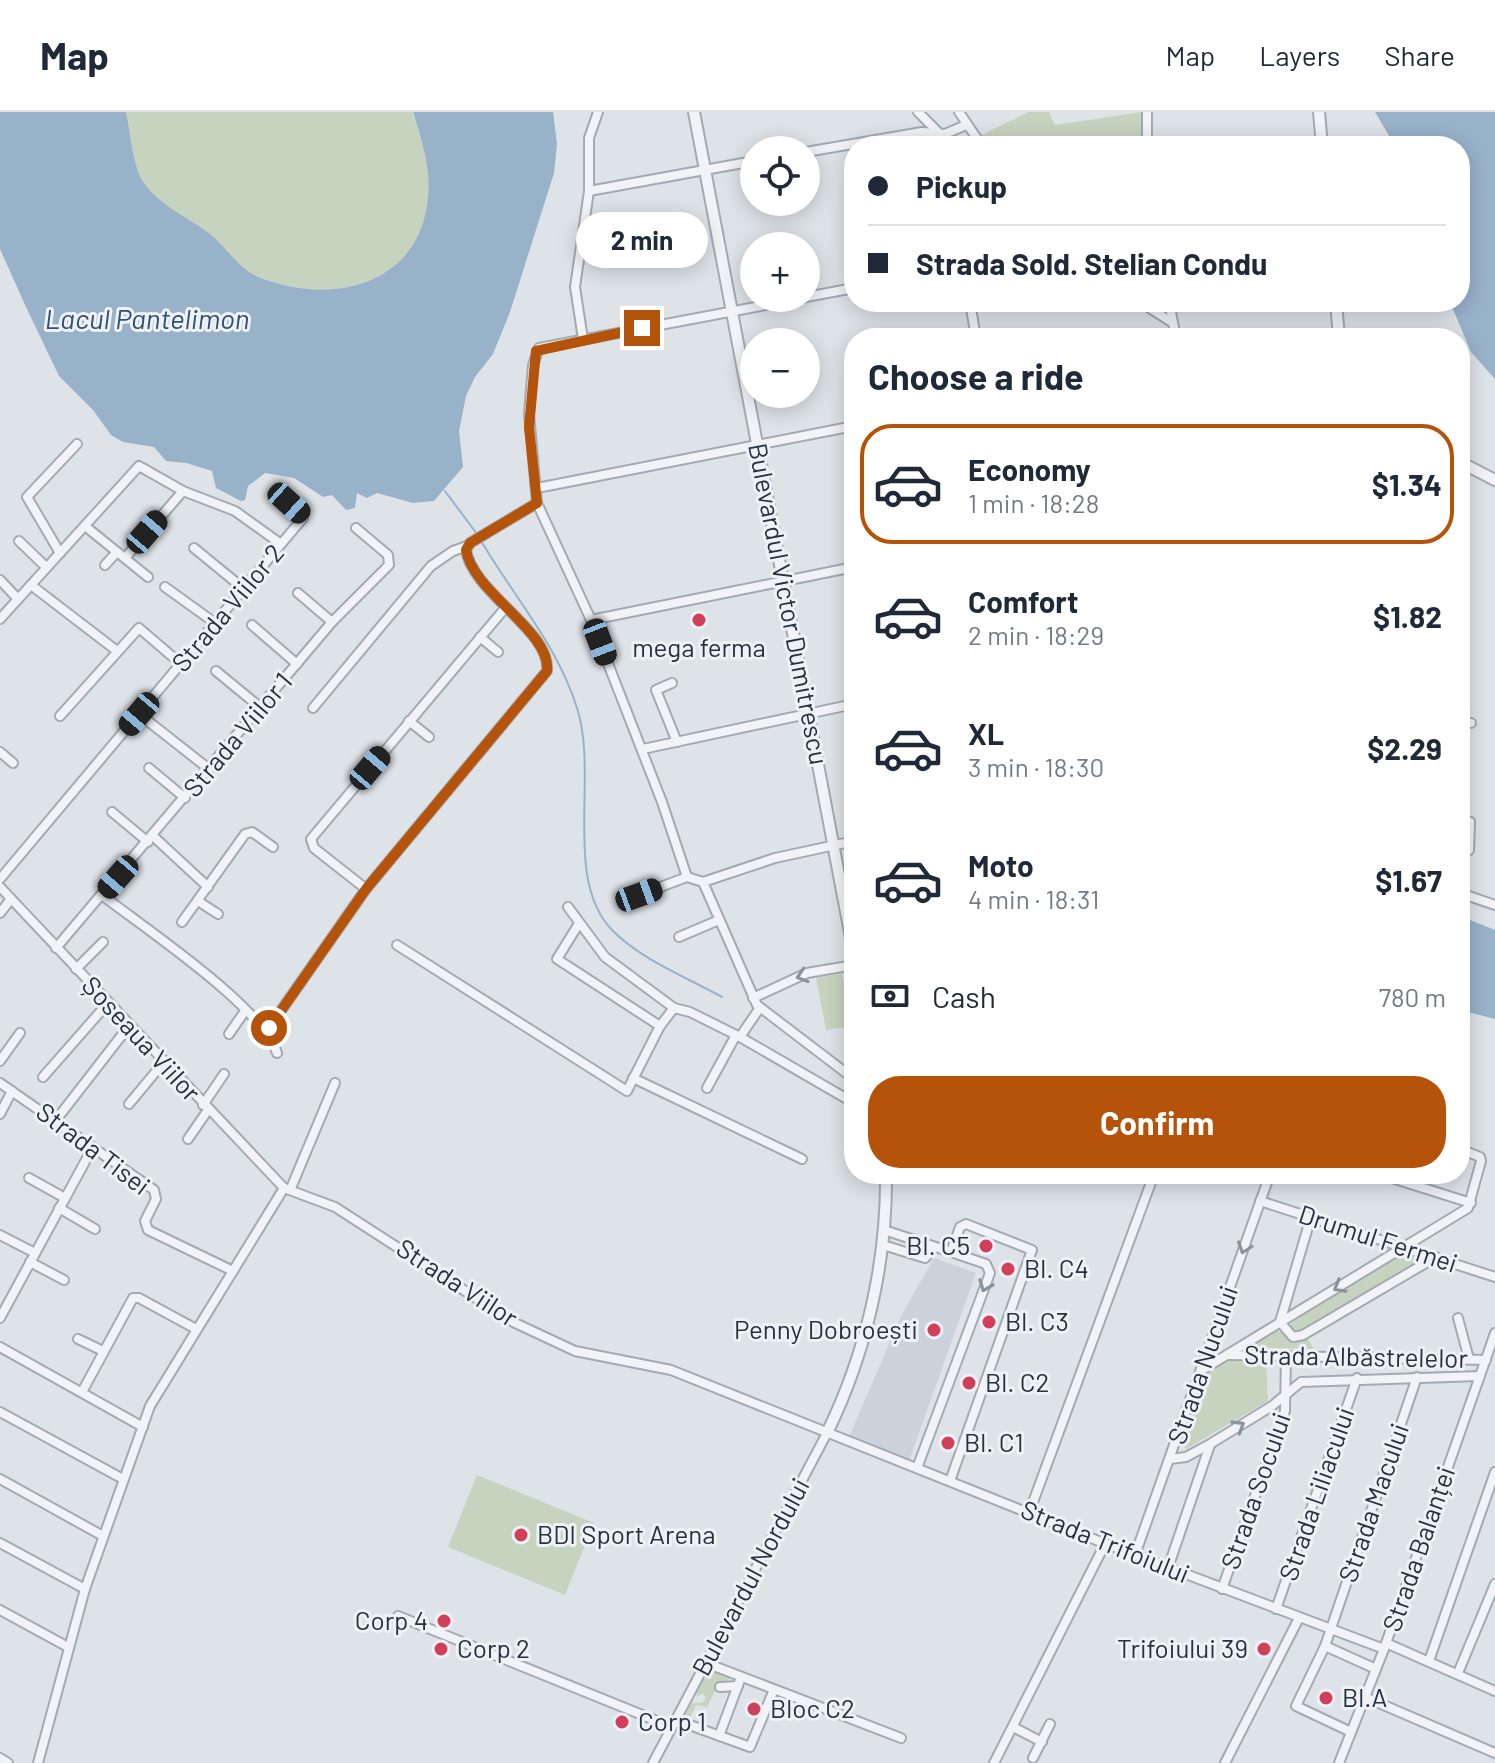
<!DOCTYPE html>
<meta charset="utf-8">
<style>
body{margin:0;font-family:Barlow,sans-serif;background:#f2f2f3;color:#1f2937;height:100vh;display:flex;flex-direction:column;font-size:30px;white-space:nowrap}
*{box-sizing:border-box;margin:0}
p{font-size:26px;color:#747a83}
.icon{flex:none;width:44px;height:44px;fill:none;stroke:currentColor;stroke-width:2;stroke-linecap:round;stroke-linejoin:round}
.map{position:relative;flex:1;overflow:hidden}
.side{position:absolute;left:844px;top:216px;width:626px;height:856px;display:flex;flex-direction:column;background:#fff;border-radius:32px;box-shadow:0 4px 20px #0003}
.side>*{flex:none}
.hud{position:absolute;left:844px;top:24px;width:626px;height:176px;border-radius:32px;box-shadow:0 4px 20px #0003;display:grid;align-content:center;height:176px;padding:0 24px;background:#fff}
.controls{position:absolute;left:740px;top:24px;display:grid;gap:16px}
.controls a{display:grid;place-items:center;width:80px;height:80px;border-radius:50%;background:#fff;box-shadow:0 4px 20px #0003;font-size:40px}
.end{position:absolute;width:36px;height:36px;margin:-18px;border:10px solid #b45309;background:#fff;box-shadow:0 0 0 4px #fff}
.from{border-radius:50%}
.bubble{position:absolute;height:56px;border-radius:28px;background:#fff;box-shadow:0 4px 20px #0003;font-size:26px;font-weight:700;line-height:56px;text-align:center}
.car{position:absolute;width:24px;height:48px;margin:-24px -12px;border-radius:10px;box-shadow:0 0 6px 2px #0007;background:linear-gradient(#222 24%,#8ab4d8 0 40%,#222 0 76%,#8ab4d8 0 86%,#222 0)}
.hud b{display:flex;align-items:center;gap:28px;height:76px;font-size:30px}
.hud b+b{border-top:2px solid #e0e1e3}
.hud i{width:20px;height:20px;background:#1f2937}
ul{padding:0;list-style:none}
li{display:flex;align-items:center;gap:24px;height:120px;margin:0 16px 12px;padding:0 8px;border:4px solid transparent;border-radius:32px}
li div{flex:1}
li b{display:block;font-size:30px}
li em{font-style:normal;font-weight:700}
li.active{border-color:#b45309}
li>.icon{width:72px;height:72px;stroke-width:1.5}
h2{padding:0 24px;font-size:36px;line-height:96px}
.pay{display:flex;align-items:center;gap:20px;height:88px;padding:0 24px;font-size:30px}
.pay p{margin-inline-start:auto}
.cta{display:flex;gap:16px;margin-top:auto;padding:16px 24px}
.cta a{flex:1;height:92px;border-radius:32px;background:#b45309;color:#fff;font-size:32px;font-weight:700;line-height:92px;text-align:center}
header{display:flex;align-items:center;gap:48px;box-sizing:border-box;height:112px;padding:0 40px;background:#fff;border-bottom:2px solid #e0e1e3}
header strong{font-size:38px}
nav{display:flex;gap:44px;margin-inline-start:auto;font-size:28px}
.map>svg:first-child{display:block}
</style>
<header>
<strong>Map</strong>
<nav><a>Map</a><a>Layers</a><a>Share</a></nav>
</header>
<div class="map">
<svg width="1495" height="1651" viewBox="0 0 1495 1651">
<rect width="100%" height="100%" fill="#dee3e8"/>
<path fill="#ccd2da" d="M 934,1146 L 976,1161 L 909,1349 L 849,1325 L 901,1204 Z"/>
<g fill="#c5d3bf">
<path d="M 126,0 L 412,0 C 421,26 431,56 428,84 C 421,173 333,194 261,166 C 237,157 221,133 201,117 C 183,103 156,90 144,71 C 132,53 131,21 126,0 Z"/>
<path d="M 1029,0 L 1049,0 L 1055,13 L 1142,0 L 1142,26 L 1127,34 L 990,34 L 981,23 Z"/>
<path d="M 842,862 L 852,914 L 826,918 L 816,866 Z"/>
<path d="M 1409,1139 L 1425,1145 L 1302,1219 L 1290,1216 L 1293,1208 Z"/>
<path d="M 1277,1218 L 1292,1229 L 1308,1227 L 1314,1237 L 1252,1236 L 1253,1231 Z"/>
<path d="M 1225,1249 L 1266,1250 L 1268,1289 L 1186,1337 L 1181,1329 L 1204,1264 Z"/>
<path d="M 477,1363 L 594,1411 L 565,1483 L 448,1435 Z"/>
<path d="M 710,1555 L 717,1560 L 737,1565 L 719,1571 L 707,1595 L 696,1593 L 689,1607 L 686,1603 L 691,1591 L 702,1591 L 706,1586 L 703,1581 L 699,1584 L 695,1581 Z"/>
</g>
<g fill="#98b2ca">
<path d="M 0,0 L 126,0 C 131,21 132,53 144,71 C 158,92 187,105 206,119 C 227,134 237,157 261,166 C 333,194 421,173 428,84 C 431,56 421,26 413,0 L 553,0 L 557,32 L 554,61 L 510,200 L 493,242 L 475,265 L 466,284 L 459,319 L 463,355 L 434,389 L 413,391 L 377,381 L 367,386 L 357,381 L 355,396 L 346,398 L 332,383 L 323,385 L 294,366 L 265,361 L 248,374 L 245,388 L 241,389 L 216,376 L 212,359 L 186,351 L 166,349 L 154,335 L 123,330 L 111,323 L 93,298 L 59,264 L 26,195 L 0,137 Z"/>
<path d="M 1375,0 L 1495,0 L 1495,267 L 1471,240 L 1450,190 L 1460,190 L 1460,34 L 1395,34 Z"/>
<path d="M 1460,804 L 1495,818 L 1495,907 L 1460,898 Z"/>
</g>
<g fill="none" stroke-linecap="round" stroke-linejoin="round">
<g stroke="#98b2ca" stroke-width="2">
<path d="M 445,379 L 477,422"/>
<path d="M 480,427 C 513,484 557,532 577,596 C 599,664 562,768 613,819 C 642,848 686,865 722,885"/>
</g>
<defs>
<g id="minor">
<path d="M 918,0 L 940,22 L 942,34"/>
<path d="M 959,0 L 982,34"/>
<path d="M 1147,0 L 1147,34"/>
<path d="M 806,40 L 922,20 L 945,22 L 966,13"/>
<path d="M 589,79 L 754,49"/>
<path d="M 806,185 L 854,176"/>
<path d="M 803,186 L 539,236 L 533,253 L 529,302 L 537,391 L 591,508 L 662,690 L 687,765 L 703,770 L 775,746 L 854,729"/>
<path d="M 970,190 L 976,226"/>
<path d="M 1140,190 L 1173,211"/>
<path d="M 1169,190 L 1176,226"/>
<path d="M 583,227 L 575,175 L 589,79 L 589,26 L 598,0"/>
<path d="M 537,376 L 854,314"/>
<path d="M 85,414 L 148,465"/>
<path d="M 19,429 L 46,455"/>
<path d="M 194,436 L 244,477"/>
<path d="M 60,441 L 27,385 L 77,332"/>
<path d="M 125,446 L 183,379"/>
<path d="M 105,453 L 117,440"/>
<path d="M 0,468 L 18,487"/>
<path d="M 31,473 L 117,539"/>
<path d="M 165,475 L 215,511"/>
<path d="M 298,481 L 332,510"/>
<path d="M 0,507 L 139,354 L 183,379 L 235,399 L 281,432"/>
<path d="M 591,508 L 854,455"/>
<path d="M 252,513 L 297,552"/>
<path d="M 480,525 L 498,540"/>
<path d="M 216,559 L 261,596"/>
<path d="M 672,571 L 656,578 L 677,630"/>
<path d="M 313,596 L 431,454 L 453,439 L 467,434"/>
<path d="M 139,602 L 209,657"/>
<path d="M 60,604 L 139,516 L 181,552"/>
<path d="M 409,609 L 429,625"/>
<path d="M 1460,610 L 1471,611"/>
<path d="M 643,637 L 854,592"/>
<path d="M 0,640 L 13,651"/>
<path d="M 149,656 L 185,686"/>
<path d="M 112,700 L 148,730"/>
<path d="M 1460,708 L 1470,710 L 1469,738"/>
<path d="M 153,724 L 208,775"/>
<path d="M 0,767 L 303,406 L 289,391"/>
<path d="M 703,770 L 757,893 L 854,967"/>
<path d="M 0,775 L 284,1076"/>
<path d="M 366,777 L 314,736 L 311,727 L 506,495"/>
<path d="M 1460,781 L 1495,793"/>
<path d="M 102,783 C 143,815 263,895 277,941"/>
<path d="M 639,783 L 687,765"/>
<path d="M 198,789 L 218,802"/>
<path d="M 568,795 L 605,845 L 674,896 L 690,900 L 740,925 L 854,991"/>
<path d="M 0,801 L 11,787"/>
<path d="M 182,810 L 245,722 L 252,720 L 273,735"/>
<path d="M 578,813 L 557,847 L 660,914"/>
<path d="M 679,825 L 719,808"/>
<path d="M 397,833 L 627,979 L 660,914 L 674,896"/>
<path d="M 56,836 L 332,510 L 389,453 L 388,443 L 356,416"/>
<path d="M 76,857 L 103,830"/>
<path d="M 753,886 L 807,861 L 854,853"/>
<path d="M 266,920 L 366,777 L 547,559 C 551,518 473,482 466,438 L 470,431 L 537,391"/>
<path d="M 229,922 L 245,899"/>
<path d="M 740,925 L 759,897"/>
<path d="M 0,949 L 20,921"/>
<path d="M 43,965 L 108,891"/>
<path d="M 633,966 L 802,1047"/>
<path d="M 0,971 L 154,1078 L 156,1087 L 145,1109 L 148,1118 L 233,1159"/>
<path d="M 707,976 L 736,923"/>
<path d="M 129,992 L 163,951"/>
<path d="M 203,993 L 224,962"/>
<path d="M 0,1002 L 12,979"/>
<path d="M 56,1008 L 129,914"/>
<path d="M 188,1027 L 208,998"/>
<path d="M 1379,1062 L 1471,1091"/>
<path d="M 29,1066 L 65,1086"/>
<path d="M 284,1076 L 335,1095 L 513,1210 L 575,1239 L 671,1258 L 1096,1428 L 1384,1537"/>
<path d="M 291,1076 L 335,971"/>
<path d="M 1260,1089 L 1495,1165"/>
<path d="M 59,1096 L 95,1117"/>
<path d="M 1311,1105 L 1280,1210 L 1293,1225 L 1303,1223 L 1436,1145"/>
<path d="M 884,1118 L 951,1140"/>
<path d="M 0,1123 L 35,1141"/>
<path d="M 883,1133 L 925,1146 L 934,1135"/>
<path d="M 30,1150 L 64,1168"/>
<path d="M 0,1206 L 93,1035"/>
<path d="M 1458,1206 L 1469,1247"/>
<path d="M 78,1227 L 103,1239"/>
<path d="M 0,1235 L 143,1315"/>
<path d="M 1227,1243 L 1486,1248"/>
<path d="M 1202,1258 L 1468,1096 L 1481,1049 L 1480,1045 L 1460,1037"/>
<path d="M 82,1280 L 133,1186 L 139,1186 L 196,1217"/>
<path d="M 0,1300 L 123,1367"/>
<path d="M 1170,1347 L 1186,1345 L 1210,1332 L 1272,1294 L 1301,1270 L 1480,1264"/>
<path d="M 917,1356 L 990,1161 L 986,1152 L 951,1140 L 960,1115 L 966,1112 L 1032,1138 L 950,1369"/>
<path d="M 0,1367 L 103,1424"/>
<path d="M 1029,1401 L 1153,1065"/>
<path d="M 0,1431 L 85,1477"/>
<path d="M 1135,1443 L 1270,1062"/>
<path d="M 1168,1456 L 1210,1333"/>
<path d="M 1222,1477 L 1285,1299 L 1286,1243"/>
<path d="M 1276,1497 L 1357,1266"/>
<path d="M 0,1498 L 68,1535"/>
<path d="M 398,1504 L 672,1615"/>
<path d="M 1386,1531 L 1495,1579"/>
<path d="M 1325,1534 L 1376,1557"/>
<path d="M 1429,1549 L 1495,1360"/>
<path d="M 706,1551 L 901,1626"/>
<path d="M 1458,1561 L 1495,1472"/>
<path d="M 720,1575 L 738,1574"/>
<path d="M 1365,1585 L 1495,1641"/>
<path d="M 676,1608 L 750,1635 L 773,1580"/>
<path d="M 1013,1615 L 1042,1630"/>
<path d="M 1351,1620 L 1296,1594 L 1325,1534 L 1417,1265"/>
<path d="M 719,1624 L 740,1568"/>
<path d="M 0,1646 L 8,1651"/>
<path d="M 1033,1646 L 1050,1612"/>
<path d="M 38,1651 L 85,1477 L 150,1294 L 284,1076"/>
<path d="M 653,1651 L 827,1321"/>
<path d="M 994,1651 L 1105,1432"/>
<path d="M 1225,1651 L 1299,1506"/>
<path d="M 1339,1651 L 1384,1537 L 1495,1221"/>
</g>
<g id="tertiary">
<path d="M 694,0 L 854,842"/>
<path d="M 1319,0 L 1322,34"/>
<path d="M 1336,190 L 1339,226"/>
<path d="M 1460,350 L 1495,368"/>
<path d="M 827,1321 C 866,1241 887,1151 886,1062"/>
</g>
</defs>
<use href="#minor" stroke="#a3aab2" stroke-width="12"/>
<use href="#tertiary" stroke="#a3aab2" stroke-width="14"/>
<use href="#minor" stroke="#f1f3f7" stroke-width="8"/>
<use href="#tertiary" stroke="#f1f3f7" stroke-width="10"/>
</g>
<defs><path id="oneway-chevron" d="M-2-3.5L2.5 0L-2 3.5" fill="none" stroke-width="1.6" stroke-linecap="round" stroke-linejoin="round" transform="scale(2)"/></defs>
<g stroke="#8c929c">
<use href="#oneway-chevron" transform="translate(802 864) rotate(162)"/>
<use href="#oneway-chevron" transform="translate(1244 1136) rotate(109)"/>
<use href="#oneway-chevron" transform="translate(985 1174) rotate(111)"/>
<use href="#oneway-chevron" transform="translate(1339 1175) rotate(150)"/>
<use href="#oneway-chevron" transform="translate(1239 1314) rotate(-32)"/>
</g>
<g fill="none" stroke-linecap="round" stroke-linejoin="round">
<path stroke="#b45309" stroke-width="10" d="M 269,916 L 366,777 L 547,559 C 552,520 473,481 466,438 L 470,431 L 537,391 L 529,315 L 536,239 L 642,216"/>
</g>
<g fill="#d23f5a" stroke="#eef1f6" stroke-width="3">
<circle cx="699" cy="508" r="8"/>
<circle cx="986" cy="1134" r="8"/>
<circle cx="1008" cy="1157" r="8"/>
<circle cx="989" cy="1210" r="8"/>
<circle cx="934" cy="1218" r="8"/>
<circle cx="969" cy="1271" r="8"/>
<circle cx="948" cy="1331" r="8"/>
<circle cx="521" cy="1423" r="8"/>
<circle cx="444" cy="1509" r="8"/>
<circle cx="441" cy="1537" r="8"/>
<circle cx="1264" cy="1537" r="8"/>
<circle cx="1326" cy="1586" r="8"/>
<circle cx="754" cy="1597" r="8"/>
<circle cx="622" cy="1610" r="8"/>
</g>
<g text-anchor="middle" stroke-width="6" stroke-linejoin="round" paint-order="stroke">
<g font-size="26" fill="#273140" stroke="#eef1f6">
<text transform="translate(788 492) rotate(79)" y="9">Bulevardul Victor Dumitrescu</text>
<text transform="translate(228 496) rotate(-50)" y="9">Strada Viilor 2</text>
<text transform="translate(238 623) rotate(-50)" y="9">Strada Viilor 1</text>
<text transform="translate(141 927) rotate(47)" y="9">Șoseaua Viilor</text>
<text transform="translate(93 1037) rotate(37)" y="9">Strada Tisei</text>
<text transform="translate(1378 1127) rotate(18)" y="9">Drumul Fermei</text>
<text transform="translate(457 1171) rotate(33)" y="9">Strada Viilor</text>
<text transform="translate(1356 1245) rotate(1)" y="9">Strada Albăstrelelor</text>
<text transform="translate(1203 1253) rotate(-71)" y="9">Strada Nucului</text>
<text transform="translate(1256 1379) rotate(-71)" y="9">Strada Socului</text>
<text transform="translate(1317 1382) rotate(-71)" y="9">Strada Liliacului</text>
<text transform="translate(1374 1391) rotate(-71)" y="9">Strada Macului</text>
<text transform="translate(1105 1430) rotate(22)" y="9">Strada Trifoiului</text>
<text transform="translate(1419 1437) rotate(-71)" y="9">Strada Balanței</text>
<text transform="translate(751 1465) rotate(-62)" y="9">Bulevardul Nordului</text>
</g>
<g font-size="26" fill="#273140" stroke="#eef1f6" text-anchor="start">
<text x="699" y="545" text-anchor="middle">mega ferma</text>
<text x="970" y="1143" text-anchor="end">Bl. C5</text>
<text x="1024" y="1166">Bl. C4</text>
<text x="1005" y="1219">Bl. C3</text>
<text x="918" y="1227" text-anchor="end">Penny Dobroești</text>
<text x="985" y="1280">Bl. C2</text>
<text x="964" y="1340">Bl. C1</text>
<text x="537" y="1432">BDI Sport Arena</text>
<text x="428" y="1518" text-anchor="end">Corp 4</text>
<text x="457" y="1546">Corp 2</text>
<text x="1248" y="1546" text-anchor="end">Trifoiului 39</text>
<text x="1342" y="1595">Bl.A</text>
<text x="770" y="1606">Bloc C2</text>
<text x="638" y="1619">Corp 1</text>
</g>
<g font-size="28" font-style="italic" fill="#305175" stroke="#eef1f6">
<text x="147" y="217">Lacul Pantelimon</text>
</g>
</g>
</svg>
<div class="controls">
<a><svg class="icon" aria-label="locate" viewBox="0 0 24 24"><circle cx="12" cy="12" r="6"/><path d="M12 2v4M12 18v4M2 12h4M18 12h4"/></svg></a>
<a>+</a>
<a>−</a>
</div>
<i class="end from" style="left:269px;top:916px"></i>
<i class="end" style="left:642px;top:216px"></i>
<div class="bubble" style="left:576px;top:100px;width:132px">2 min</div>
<i class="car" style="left:289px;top:391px;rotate:132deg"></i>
<i class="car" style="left:147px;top:420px;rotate:41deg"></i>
<i class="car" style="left:600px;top:530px;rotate:159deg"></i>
<i class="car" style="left:139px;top:602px;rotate:220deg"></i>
<i class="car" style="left:370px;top:656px;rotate:40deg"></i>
<i class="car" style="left:118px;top:765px;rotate:221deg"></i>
<i class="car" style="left:639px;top:783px;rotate:70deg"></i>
<div class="hud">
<b><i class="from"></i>Pickup</b>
<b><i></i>Strada Sold. Stelian Condu</b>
</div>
<section class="side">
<h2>Choose a ride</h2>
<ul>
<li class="active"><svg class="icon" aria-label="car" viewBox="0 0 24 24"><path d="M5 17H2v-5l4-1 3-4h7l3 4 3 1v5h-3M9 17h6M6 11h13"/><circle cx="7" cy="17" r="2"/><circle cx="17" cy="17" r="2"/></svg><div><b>Economy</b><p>1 min · 18:28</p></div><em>$1.34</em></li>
<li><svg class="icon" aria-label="car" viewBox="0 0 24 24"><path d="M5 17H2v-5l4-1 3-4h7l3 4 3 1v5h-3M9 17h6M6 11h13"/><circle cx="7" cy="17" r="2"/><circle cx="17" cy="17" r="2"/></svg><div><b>Comfort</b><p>2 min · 18:29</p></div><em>$1.82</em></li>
<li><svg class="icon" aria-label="car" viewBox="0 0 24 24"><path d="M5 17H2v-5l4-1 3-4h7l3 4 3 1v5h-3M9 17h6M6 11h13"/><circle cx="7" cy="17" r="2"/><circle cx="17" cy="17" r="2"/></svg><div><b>XL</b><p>3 min · 18:30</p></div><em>$2.29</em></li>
<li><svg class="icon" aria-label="car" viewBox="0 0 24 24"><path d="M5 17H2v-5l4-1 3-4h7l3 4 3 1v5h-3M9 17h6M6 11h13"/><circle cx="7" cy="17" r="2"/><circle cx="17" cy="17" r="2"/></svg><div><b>Moto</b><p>4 min · 18:31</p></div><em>$1.67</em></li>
</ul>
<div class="pay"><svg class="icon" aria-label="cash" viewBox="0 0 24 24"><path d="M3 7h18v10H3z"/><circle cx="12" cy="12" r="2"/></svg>Cash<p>780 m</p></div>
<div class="cta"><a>Confirm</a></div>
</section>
</div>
